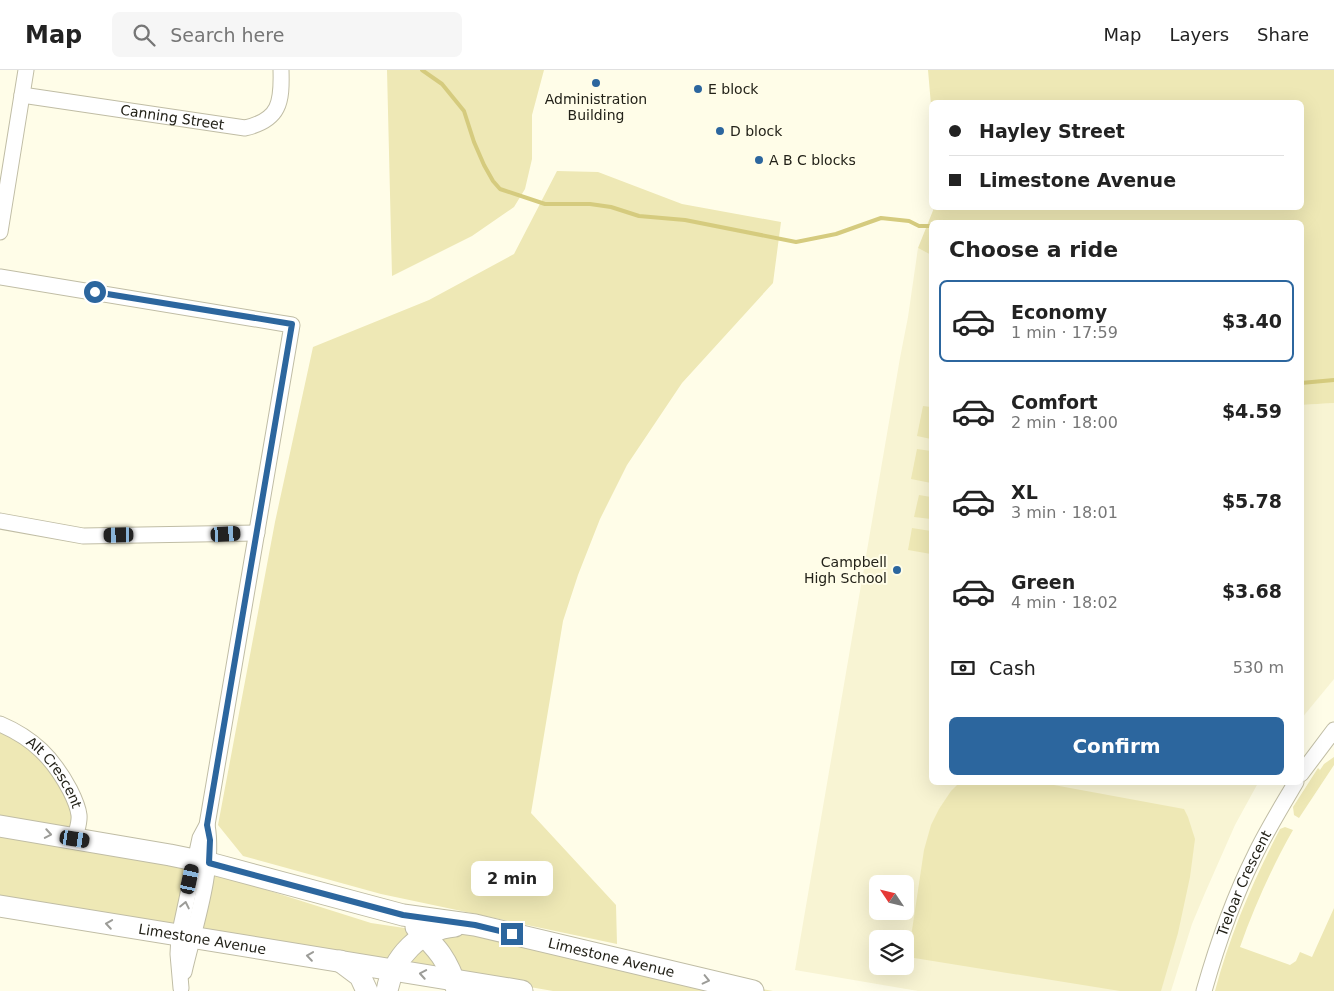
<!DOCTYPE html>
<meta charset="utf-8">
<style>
body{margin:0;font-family:"DejaVu Sans",sans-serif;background:#f6f6f6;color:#222;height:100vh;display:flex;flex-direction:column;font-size:19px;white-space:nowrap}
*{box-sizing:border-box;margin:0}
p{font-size:16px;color:#767676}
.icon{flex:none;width:28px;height:28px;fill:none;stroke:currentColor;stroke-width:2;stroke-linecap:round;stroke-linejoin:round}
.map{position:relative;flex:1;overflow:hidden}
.panel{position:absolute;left:929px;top:150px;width:375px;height:565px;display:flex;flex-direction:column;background:#fff;border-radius:8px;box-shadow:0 5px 20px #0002}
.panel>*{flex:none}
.hud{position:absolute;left:929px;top:30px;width:375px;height:110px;border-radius:8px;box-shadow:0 5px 20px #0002;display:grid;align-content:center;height:110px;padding:0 20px;background:#fff}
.needle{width:32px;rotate:305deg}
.tools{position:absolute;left:869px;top:805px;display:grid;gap:10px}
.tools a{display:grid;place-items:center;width:45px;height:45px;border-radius:8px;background:#fff;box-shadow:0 5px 20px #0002;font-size:25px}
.end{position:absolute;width:22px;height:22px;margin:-11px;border:6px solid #2c669e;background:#fff;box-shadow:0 0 0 2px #fff}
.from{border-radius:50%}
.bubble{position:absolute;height:35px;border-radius:8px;background:#fff;box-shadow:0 5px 20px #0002;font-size:16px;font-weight:700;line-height:35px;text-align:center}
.car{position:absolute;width:15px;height:30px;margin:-15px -8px;border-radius:6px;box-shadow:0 0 4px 1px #0007;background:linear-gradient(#222 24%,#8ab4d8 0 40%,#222 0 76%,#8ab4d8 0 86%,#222 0)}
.hud b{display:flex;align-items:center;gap:18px;height:48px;font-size:19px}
.hud b+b{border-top:1px solid #e0e0e0}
.hud i{width:12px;height:12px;background:#222}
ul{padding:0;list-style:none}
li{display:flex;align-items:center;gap:15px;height:82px;margin:0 10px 8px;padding:0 10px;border:2px solid transparent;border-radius:8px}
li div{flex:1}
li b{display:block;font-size:19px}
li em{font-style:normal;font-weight:700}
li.current{border-color:#2c669e}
li>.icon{width:45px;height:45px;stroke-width:1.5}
h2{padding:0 20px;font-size:22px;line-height:60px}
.pay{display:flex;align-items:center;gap:12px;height:55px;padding:0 20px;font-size:19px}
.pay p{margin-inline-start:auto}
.primary-button{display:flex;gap:10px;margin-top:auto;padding:10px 20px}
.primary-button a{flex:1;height:58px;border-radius:8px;background:#2c669e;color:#fff;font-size:20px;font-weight:700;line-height:58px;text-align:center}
header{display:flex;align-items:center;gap:30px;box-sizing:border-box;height:70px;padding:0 25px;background:#fff;border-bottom:1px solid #e0e0e0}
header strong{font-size:24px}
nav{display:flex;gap:28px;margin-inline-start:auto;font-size:18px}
.search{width:350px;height:45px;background:#f6f6f6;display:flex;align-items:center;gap:12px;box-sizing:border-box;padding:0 18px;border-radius:8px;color:#767676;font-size:19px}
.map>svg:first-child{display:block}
</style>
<header>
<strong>Map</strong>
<div class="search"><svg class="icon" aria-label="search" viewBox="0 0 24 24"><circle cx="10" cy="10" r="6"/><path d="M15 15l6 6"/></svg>Search here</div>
<nav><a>Map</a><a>Layers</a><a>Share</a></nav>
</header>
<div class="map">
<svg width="1334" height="921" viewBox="0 0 1334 921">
<rect width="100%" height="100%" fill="#fffde8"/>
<g fill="#f8f4d3" fill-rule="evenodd">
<path d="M 918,178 L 931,185 L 931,712 L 1258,713 L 1235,755 L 1205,823 L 1192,854 L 1171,921 L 918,921 L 795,900 L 900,288 L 908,247 ZM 878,814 L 905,814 L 905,841 L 878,841 ZM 878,869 L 905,869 L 905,896 L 878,896 Z"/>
<path d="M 1334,333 L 1334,609 L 1301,649 L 1301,335 Z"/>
</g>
<g fill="#eee8b5">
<path d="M 387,0 L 544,0 L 532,45 L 532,89 L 525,119 L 514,137 L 472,166 L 392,206 Z"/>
<path d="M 928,0 L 1334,0 L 1334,333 L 1301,335 L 1301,152 L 931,152 L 931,185 L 918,178 L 934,138 L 1301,138 L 1301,32 L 931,32 L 931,35 Z"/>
<path d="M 557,101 L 598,102 L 682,134 L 781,152 L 773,213 L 682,313 L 627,395 L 600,449 L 578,505 L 563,551 L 531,743 L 616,835 L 617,874 L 381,824 L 243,786 L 218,755 L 275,452 L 313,277 L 429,230 L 514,184 Z"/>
<path d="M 923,336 L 931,337 L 931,369 L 917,366 Z"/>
<path d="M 917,379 L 931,381 L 931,413 L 911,409 Z"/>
<path d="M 919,425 L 931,427 L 931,449 L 914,447 Z"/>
<path d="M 912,458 L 931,461 L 931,484 L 908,480 Z"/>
<path d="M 0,658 L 43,688 L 73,740 L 73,761 L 0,748 Z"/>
<path d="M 1334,687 L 1334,695 L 1299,748 L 1294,745 L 1293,737 L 1318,698 L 1320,700 L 1324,694 Z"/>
<path d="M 960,712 L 1043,713 L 1184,739 L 1188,747 L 1195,769 L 1190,807 L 1178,863 L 1161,921 L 1120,921 L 908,887 L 924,780 L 931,755 L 939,739 L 951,721 Z"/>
<path d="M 1285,757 L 1293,760 C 1272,797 1254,837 1240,877 L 1290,895 L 1296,891 L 1300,882 L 1312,887 L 1334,838 L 1334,921 L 1215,921 C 1230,864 1253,811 1280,759 Z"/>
<path d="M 0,763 L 219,805 L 371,853 L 451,865 L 485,864 L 512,872 L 773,921 L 553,921 L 0,827 Z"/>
</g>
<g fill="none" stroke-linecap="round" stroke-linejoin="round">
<g stroke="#d5cb7e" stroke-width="4">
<path d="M 422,0 L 442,14 L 464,41 L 474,72 L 484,95 L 493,111 L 500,119 L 545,134 L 590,134 L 611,137 L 639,146 L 685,150 L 796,172 L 836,164 L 881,148 L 909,151 L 919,156 L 931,156"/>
<path d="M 1301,313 L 1334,310"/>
</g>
<defs>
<g id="minor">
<path id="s1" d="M 22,25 L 245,58 C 280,50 282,32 281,0"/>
<path d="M 0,162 L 26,0"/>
<path d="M 0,207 L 292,255 L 207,755 L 200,768 L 179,866 L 178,884 L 181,918"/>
<path d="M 0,451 L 83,466 L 257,463"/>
<path id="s2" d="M 0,654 C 33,668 53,688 70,720 C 74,728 78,736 79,745 C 80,753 76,761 75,769"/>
<path d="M 1301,704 L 1334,660"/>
<path d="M 184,902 C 194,858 215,799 207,755"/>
<path id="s3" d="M 1204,921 C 1217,875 1233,829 1255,785 C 1267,760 1282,736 1296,712"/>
</g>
<g id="secondary">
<path id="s4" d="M 0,756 L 170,785 L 209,793 L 403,845 L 475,855 L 753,921"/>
<path id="s5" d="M 0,836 L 522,921"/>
<path d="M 416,857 C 438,879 448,890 457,920"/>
<path d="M 340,891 L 360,906 L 367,921"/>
<path d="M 387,921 C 393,887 420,859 455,856"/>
</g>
</defs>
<use href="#minor" stroke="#c0bda5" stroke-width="17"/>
<use href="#secondary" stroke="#c0bda5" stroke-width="23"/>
<use href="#minor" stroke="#fff" stroke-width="15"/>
<use href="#secondary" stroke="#fff" stroke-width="21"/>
</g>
<defs><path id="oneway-chevron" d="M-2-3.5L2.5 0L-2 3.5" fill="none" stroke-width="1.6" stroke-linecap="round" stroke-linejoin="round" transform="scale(1.25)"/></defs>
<g stroke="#9c9c98">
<use href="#oneway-chevron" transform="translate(48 764) rotate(10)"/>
<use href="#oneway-chevron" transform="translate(185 835) rotate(-78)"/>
<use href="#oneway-chevron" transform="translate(109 854) rotate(-171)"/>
<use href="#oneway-chevron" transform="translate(310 886) rotate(-172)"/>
<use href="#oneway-chevron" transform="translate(423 904) rotate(-170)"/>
<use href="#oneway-chevron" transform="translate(706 910) rotate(13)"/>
</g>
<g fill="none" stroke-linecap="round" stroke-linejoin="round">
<path stroke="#2c669e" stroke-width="6" d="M 95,222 L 292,254 L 207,755 L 210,770 L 209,793 L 403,845 L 475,855 L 512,864"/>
</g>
<g fill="#2c669e" stroke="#fffde8" stroke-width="2">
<circle cx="596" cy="13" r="5"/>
<circle cx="698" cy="19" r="5"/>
<circle cx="720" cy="61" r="5"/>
<circle cx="759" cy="90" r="5"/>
<circle cx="897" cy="500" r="5"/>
</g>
<g text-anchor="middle" stroke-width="4" stroke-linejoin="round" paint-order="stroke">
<g font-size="14" fill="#232219" stroke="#fffde8" text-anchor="start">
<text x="708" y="24">E block</text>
<text x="596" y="34" text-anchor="middle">Administration<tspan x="596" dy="16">Building</tspan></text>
<text x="730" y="66">D block</text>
<text x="769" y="95">A B C blocks</text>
<text x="887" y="497" text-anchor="end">Campbell<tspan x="887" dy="16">High School</tspan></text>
</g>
<g font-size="14" fill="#232219" stroke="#fffde8">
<text dy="5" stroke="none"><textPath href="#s1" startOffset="152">Canning Street</textPath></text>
<text dy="5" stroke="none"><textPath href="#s2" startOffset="75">Alt Crescent</textPath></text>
<text dy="5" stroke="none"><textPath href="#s3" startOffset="115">Treloar Crescent</textPath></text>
<text dy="5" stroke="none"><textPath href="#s5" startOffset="205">Limestone Avenue</textPath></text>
<text dy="5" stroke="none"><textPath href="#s4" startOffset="626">Limestone Avenue</textPath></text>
</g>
</g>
</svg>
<div class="tools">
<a><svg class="needle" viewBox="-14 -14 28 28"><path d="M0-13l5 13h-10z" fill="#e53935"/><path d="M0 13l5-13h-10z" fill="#767676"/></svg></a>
<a><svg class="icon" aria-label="layers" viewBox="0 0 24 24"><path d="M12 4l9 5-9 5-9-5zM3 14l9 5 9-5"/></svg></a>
</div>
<i class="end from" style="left:95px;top:222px"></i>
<i class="end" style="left:512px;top:864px"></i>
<div class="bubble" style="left:471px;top:791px;width:82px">2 min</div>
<i class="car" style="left:226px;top:464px;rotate:87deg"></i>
<i class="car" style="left:119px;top:465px;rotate:269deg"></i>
<i class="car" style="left:75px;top:769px;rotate:99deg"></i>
<i class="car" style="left:190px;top:809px;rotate:12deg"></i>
<div class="hud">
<b><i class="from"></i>Hayley Street</b>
<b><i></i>Limestone Avenue</b>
</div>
<section class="panel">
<h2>Choose a ride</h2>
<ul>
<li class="current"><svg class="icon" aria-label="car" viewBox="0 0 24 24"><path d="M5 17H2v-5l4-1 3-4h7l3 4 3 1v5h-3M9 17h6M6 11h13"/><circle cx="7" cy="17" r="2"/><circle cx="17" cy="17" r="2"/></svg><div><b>Economy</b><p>1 min · 17:59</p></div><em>$3.40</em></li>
<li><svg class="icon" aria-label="car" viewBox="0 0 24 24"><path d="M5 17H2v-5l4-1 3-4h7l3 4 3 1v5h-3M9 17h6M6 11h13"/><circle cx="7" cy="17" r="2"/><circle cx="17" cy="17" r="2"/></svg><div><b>Comfort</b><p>2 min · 18:00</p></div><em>$4.59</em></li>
<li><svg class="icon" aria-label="car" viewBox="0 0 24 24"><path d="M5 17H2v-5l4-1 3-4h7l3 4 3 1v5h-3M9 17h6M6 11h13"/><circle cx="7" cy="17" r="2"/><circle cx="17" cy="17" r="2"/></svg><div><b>XL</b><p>3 min · 18:01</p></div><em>$5.78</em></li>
<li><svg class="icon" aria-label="car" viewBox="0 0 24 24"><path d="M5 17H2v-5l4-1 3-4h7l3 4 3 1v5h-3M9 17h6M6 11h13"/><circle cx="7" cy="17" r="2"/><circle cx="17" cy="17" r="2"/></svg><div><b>Green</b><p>4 min · 18:02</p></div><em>$3.68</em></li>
</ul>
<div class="pay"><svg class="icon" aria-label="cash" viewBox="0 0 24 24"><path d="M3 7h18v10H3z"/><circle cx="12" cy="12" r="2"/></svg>Cash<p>530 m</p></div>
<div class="primary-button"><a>Confirm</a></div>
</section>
</div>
